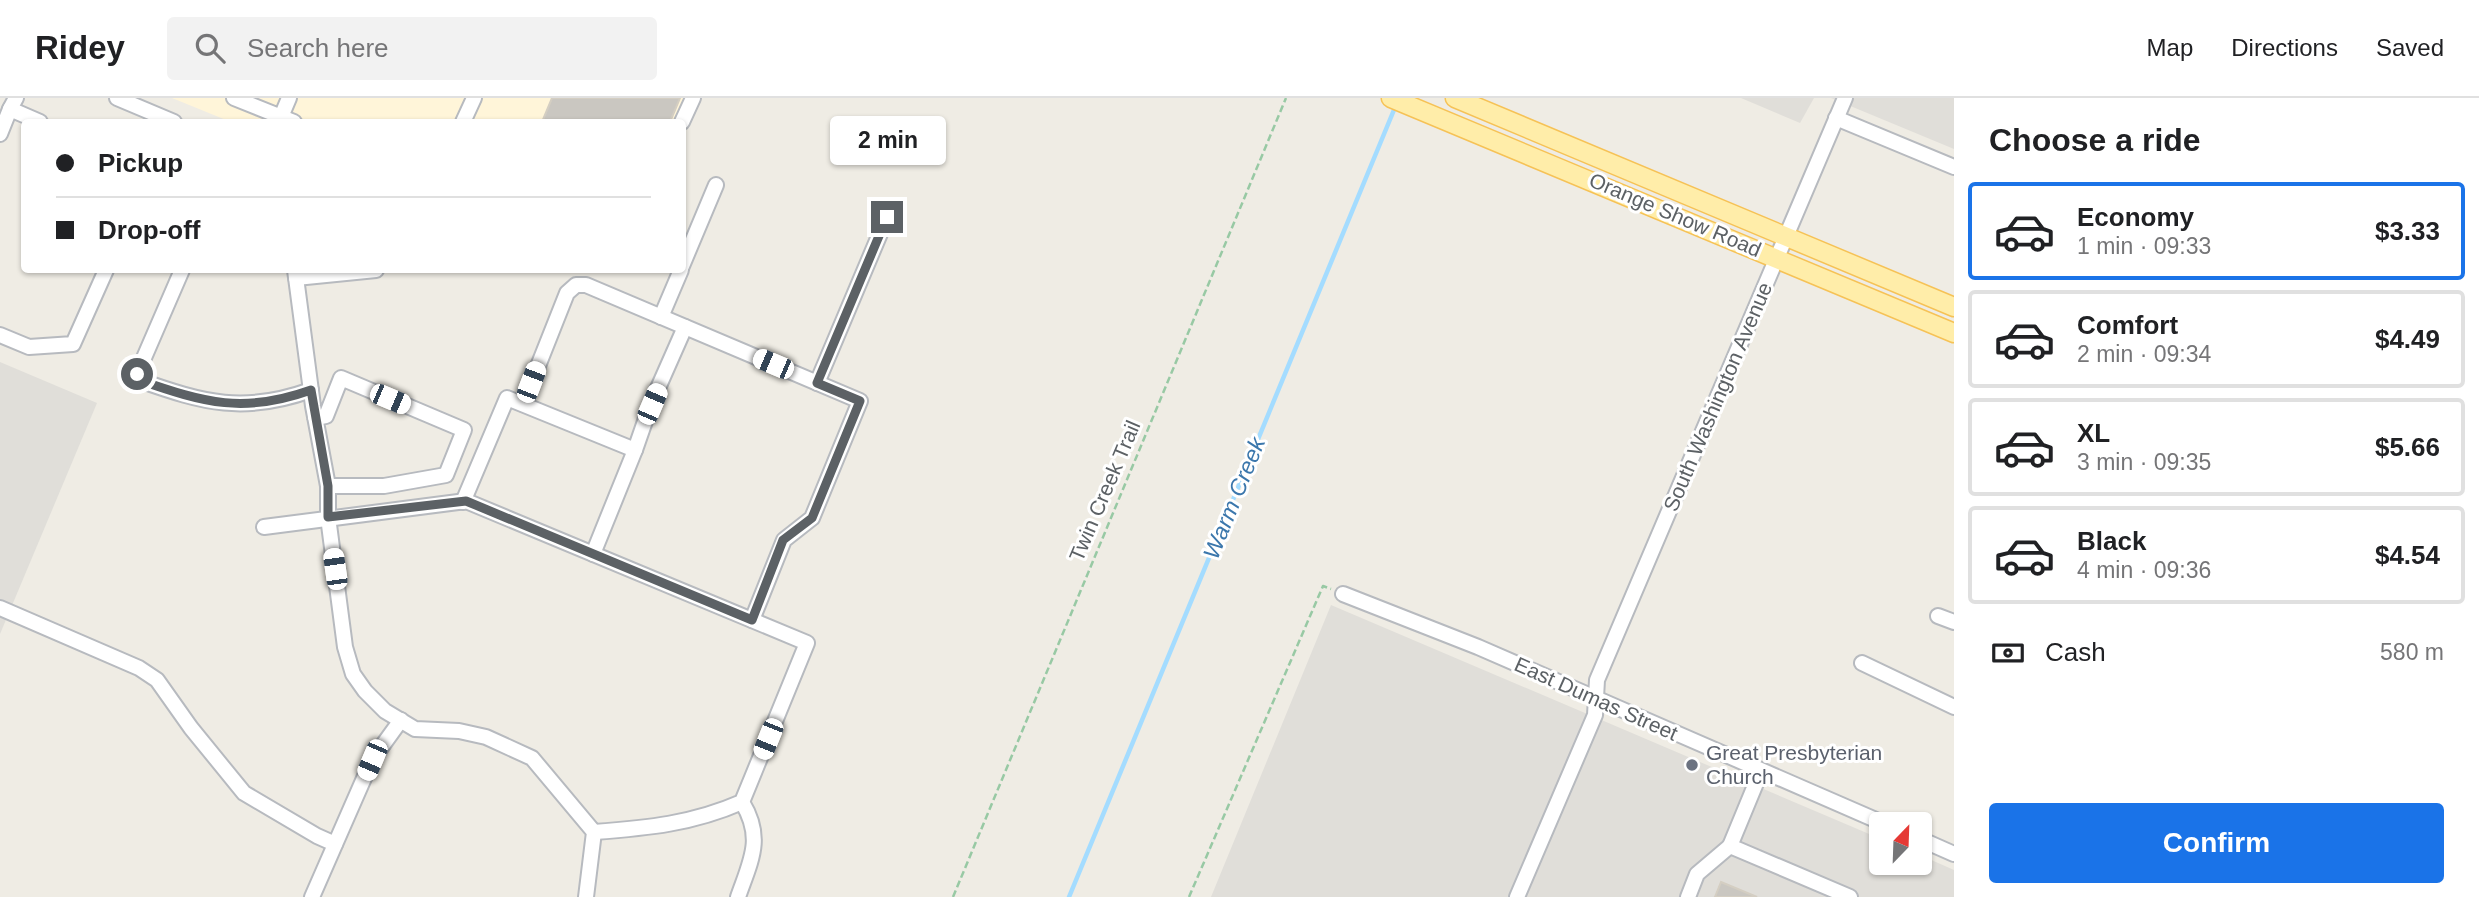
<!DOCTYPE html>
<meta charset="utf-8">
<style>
body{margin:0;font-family:Helvetica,sans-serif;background:#f2f2f2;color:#202124;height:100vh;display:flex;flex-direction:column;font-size:26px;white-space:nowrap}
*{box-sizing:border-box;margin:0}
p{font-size:23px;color:#757577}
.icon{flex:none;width:38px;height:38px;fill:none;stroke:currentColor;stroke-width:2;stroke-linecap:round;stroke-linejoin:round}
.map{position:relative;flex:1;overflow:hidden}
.sheet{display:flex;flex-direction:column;background:#fff;width:525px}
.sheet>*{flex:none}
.hud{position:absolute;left:21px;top:21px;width:665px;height:154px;border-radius:7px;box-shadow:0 2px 5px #0004;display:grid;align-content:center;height:154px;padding:0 35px;background:#fff}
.needle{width:46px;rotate:23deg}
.controls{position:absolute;left:1869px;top:714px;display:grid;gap:14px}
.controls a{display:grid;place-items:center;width:63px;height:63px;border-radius:7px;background:#fff;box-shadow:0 2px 5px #0004;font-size:35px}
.end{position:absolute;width:32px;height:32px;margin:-16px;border:9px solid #5c6165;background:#fff;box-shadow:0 0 0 4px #fff}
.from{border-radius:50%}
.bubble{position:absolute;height:49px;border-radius:7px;background:#fff;box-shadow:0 2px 5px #0004;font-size:23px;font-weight:700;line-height:49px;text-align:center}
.car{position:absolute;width:21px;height:42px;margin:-21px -10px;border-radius:9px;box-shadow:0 0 5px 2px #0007;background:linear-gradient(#fff 24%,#345 0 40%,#fff 0 76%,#345 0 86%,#fff 0)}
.hud b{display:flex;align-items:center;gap:24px;height:66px;font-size:26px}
.hud b+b{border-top:2px solid #e0e0e0}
.hud i{width:18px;height:18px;background:#202124}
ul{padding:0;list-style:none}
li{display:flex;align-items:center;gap:21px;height:98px;margin:0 14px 10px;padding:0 21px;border:4px solid #e0e0e0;border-radius:7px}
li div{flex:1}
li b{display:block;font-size:26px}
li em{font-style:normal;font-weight:700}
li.on{border-color:#1a73e8}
li>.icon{width:63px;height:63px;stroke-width:1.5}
h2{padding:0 35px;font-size:32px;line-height:84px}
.pay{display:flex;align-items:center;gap:18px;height:77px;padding:0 35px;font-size:26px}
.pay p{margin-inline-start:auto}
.primary-button{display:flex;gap:14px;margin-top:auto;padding:14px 35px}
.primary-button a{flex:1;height:80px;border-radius:7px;background:#1a73e8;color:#fff;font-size:28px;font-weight:700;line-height:80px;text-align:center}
header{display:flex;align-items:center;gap:42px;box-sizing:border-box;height:98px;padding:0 35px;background:#fff;border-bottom:2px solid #e0e0e0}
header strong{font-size:33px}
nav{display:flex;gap:38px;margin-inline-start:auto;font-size:24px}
.search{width:490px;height:63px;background:#f2f2f2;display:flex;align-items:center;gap:18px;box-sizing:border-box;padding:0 24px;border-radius:7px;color:#757577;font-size:26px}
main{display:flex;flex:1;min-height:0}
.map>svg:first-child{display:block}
</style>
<header>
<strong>Ridey</strong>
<div class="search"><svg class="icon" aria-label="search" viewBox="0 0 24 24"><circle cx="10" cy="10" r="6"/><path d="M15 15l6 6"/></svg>Search here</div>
<nav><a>Map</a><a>Directions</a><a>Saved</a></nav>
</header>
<main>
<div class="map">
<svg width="1954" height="799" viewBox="0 0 1954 799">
<rect width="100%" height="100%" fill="#efece4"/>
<path fill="#fff5d9" d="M 172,0 L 697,0 L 683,36 L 682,24 L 477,24 L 472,22 L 470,24 L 231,24 Z"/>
<g fill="#e0ded9">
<path d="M 1741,0 L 1814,0 L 1800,25 Z"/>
<path d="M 1831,0 L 1954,0 L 1954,51 Z"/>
<path d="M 0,264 L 97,305 L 0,536 Z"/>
<path d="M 1331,507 L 1881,741 L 1881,765 L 1920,765 L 1920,757 L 1954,772 L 1954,799 L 1211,799 Z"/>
</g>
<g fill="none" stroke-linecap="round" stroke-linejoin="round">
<path stroke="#a4dcff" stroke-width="4.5" d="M 1069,799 L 1396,7"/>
</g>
<g fill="#cac7c1" stroke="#d4cec2" stroke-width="2">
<path d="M 552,0 L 680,0 L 670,24 L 542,24 Z"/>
<path d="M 1721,784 L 1757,799 L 1715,799 Z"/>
</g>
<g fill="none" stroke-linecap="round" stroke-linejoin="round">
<defs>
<g id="minor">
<path d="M 16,0 L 10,11 L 40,24"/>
<path d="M 117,0 L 174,24"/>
<path d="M 234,0 L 294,24"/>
<path d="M 281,19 L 289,0"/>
<path d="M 1836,20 L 1954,69"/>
<path d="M 463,24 L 474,0"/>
<path d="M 682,24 L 693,0"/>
<path d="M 0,36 L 10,11"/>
<path d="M 682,168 L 716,87"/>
<path d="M 182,172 L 137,276 L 139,282 C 204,305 244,316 311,292"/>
<path d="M 295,172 L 313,308 L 328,388 L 384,388 L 446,377 L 464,332 L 341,280 L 326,318 L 315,320"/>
<path d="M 296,180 L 376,172"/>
<path d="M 661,219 L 681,172"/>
<path d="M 0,237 L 29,249 L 73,246 L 106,172"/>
<path d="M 817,285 L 887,119"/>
<path d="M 523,306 L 567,195 L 576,187 L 586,187 L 860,303 L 812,420 L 784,442 L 752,522"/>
<path d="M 635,352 L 651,306 L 685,229"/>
<path d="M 328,388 L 328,419 L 345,549 L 353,576 L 365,593 L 385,613 L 415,631 L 459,633 L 486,639 L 532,660 L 594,734 L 586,799"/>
<path d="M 463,404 L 507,300 L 635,352 L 593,456"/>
<path d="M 264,429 L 466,403 L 807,545 L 742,704 C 692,726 647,730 594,734"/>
<path d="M 1343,496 L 1478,549 L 1885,726"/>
<path d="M 0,510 L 139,570 L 157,582 L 191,630 L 244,695 L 317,738 L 335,746"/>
<path d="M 1938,518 L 1954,524"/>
<path d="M 1862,565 L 1954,609"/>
<path d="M 1761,673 L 1730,748 L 1850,799"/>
<path d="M 1920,741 L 1954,756"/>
<path d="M 312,799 L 372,662 L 401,622"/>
<path d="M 738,799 C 751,762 764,740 742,704"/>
<path d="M 1517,799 L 1595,617 L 1597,582 L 1845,0"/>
<path d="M 1688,799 L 1697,776 L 1730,748"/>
</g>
<g id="major">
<path d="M 1391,0 L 1954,235"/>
<path d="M 1455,0 L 1954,209"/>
</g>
</defs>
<use href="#minor" stroke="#b7babf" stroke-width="18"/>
<use href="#major" stroke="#f6c256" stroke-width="21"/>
<g stroke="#98c9a4" stroke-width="2.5" stroke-dasharray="7 3.5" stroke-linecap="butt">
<path d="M 953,799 L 1286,0"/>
<path d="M 1189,799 L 1323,488 L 1331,491"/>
</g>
<use href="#minor" stroke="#fff" stroke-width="14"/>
<use href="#major" stroke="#ffeda9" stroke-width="18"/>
</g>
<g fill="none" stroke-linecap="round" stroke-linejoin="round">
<path stroke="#5c6165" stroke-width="9" d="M 137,276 L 139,282 C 205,305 244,316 311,292 L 328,388 L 328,419 L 466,403 L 752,522 L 783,442 L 812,420 L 860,303 L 817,285 L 887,119"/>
</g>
<circle fill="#6b7280" stroke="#fff" stroke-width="2.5" cx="1692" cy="667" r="7"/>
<g text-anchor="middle" stroke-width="6" stroke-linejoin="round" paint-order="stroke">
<g font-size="21" fill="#5c6165" stroke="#fff">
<text transform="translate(1675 117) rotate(23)" y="7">Orange Show Road</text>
<text transform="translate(1718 299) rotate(-67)" y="7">South Washington Avenue</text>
<text transform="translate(1105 393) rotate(-67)" y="7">Twin Creek Trail</text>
<text transform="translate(1596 601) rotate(24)" y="7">East Dumas Street</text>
</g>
<g font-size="21" fill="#5b616d" stroke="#fff" text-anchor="start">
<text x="1706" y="662">Great Presbyterian<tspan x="1706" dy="24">Church</tspan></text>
</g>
<g font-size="23" font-style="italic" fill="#3b77ac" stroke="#fff">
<text transform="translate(1234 400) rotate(-68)" y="8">Warm Creek</text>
</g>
</g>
</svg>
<div class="controls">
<a><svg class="needle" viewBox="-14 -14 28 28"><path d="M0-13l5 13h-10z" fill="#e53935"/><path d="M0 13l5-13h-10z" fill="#757577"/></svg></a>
</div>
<i class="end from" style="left:137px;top:276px"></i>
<i class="end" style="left:887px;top:119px"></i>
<div class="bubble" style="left:830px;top:18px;width:116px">2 min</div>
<i class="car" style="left:773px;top:266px;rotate:293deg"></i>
<i class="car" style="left:531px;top:284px;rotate:21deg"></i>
<i class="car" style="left:390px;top:301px;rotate:113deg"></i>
<i class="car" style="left:652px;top:306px;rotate:23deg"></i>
<i class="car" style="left:335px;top:471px;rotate:352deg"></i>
<i class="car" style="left:768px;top:641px;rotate:202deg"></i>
<i class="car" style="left:372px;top:662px;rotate:203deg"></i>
<div class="hud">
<b><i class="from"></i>Pickup</b>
<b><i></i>Drop-off</b>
</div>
</div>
<section class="sheet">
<h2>Choose a ride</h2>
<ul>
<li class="on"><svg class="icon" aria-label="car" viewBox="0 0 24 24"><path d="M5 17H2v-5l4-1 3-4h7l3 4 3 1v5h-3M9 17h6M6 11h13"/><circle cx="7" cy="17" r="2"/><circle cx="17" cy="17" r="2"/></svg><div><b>Economy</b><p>1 min · 09:33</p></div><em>$3.33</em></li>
<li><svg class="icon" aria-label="car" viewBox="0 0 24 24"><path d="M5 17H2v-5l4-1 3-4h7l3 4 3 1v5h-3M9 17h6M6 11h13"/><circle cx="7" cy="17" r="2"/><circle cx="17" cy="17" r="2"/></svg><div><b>Comfort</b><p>2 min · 09:34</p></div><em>$4.49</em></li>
<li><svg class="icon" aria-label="car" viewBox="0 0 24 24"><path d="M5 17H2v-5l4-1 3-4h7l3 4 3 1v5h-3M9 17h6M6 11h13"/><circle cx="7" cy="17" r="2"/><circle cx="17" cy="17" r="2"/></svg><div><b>XL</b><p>3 min · 09:35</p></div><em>$5.66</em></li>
<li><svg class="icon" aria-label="car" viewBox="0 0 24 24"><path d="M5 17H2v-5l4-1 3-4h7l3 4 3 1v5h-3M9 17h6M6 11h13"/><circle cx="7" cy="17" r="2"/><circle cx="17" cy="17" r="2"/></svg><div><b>Black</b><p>4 min · 09:36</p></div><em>$4.54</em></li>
</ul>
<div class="pay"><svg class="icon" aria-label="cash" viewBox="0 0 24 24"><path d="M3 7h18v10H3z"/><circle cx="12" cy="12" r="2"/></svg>Cash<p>580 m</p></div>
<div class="primary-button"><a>Confirm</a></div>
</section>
</main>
